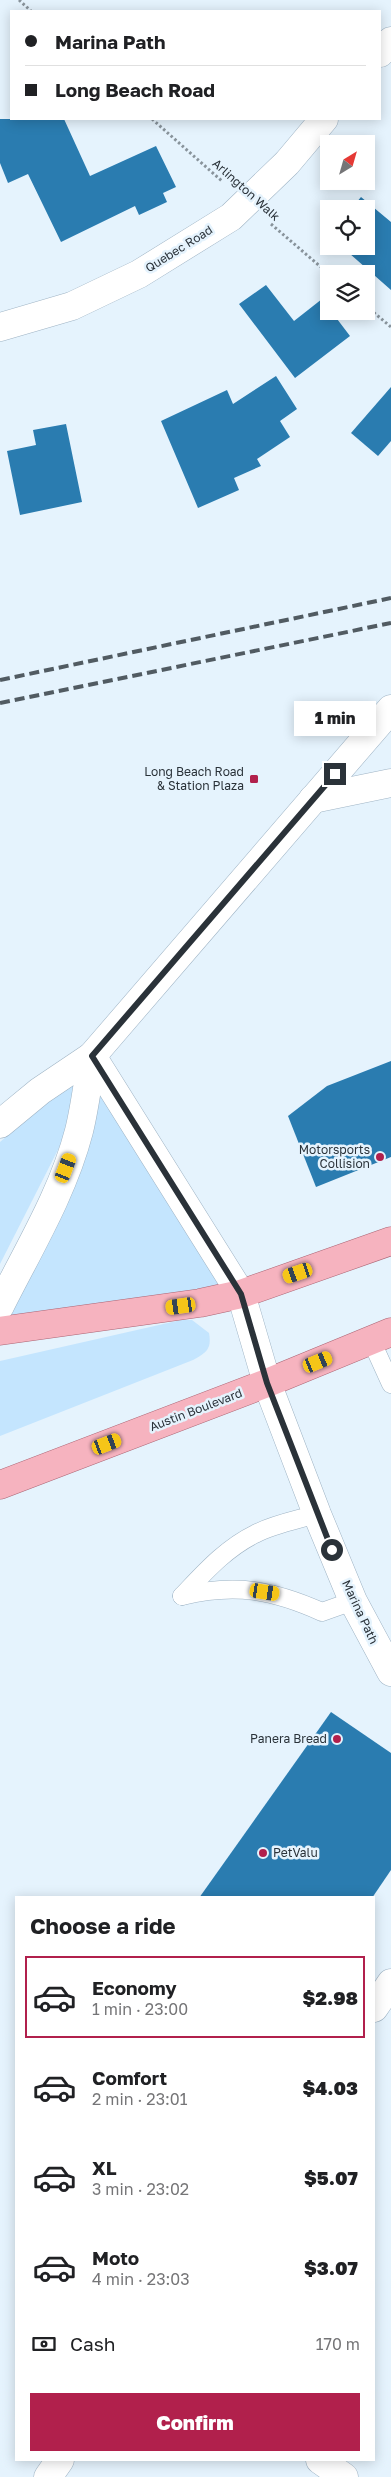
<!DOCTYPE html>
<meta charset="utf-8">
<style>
body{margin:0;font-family:"Golos Text",sans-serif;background:#f2f2f2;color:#202124;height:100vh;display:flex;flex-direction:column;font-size:19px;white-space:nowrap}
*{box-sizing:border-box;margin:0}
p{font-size:16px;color:#757577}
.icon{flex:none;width:28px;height:28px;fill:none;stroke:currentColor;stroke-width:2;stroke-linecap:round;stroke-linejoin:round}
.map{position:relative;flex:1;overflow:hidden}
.sheet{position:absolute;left:15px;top:1896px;width:360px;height:565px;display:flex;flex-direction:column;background:#fff;border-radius:0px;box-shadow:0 2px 12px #0003}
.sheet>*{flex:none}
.guide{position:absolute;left:10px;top:10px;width:371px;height:110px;border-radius:0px;box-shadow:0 2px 12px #0003;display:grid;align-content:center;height:110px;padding:0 15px;background:#fff}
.needle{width:32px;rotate:37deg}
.tools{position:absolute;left:320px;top:135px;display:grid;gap:10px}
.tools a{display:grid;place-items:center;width:55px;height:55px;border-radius:0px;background:#fff;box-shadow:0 2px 12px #0003;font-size:25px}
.end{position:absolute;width:22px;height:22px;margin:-11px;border:6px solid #2a3239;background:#fff;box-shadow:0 0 0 2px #fff}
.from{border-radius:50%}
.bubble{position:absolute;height:35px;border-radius:0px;background:#fff;box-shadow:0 2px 12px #0003;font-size:16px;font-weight:800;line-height:35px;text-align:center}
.car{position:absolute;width:15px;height:30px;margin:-15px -8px;border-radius:6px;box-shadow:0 0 4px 1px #0007;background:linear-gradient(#f5c518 24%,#345 0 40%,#f5c518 0 76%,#345 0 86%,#f5c518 0)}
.guide b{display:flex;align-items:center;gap:18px;height:48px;font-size:19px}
.guide b+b{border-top:1px solid #e0e0e0}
.guide i{width:12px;height:12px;background:#202124}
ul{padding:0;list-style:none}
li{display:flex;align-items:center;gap:15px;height:82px;margin:0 10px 8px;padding:0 5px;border:2px solid transparent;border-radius:0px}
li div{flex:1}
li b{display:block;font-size:19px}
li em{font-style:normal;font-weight:800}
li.current{border-color:#b1204c}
li>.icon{width:45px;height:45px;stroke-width:1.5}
h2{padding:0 15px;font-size:22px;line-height:60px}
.pay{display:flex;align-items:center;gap:12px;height:55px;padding:0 15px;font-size:19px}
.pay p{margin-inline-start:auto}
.cta{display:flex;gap:10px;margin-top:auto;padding:10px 15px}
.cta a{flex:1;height:58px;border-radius:0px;background:#b1204c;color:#fff;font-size:20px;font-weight:800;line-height:58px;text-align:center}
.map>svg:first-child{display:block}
</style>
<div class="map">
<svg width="391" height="2477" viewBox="0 0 391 2477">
<rect width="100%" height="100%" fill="#e5f3fd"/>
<g fill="#c4e5fe">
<path d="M 78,1076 L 69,1128 L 0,1264 L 0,1142 Z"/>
<path d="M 97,1082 L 224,1289 L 0,1321 Z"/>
<path d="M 181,1320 L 192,1320 L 209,1333 C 212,1349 206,1353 193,1360 L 0,1436 L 0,1361 Z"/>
</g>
<g fill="#2a7cb0">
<path d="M 0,119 L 64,119 L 90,176 L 156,146 L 176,187 L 163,193 L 167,202 L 139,215 L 135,206 L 61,242 L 28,174 L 8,183 L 0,163 Z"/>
<path d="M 361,197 L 391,222 L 391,290 L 341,246 L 366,246 L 366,209 L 351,209 Z"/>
<path d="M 266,285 L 294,321 L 322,299 L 329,311 L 331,311 L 350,336 L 295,378 L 239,304 Z"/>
<path d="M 276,376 L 297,409 L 280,421 L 290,437 L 257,459 L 261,466 L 234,478 L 239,490 L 198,508 L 161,421 L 227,390 L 233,404 Z"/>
<path d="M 391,387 L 391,441 L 378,456 L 351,433 Z"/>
<path d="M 66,424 L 82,502 L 20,515 L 7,451 L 36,445 L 33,430 Z"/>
<path d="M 391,1061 L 391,1157 L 316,1187 L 288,1116 L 327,1086 Z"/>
<path d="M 331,1712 L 391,1753 L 391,1870 L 372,1898 L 199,1898 Z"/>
</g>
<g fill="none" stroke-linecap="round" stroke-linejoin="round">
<defs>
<g id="lane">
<path d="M 371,1340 L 391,1384"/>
<path d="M 182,1596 C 235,1583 273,1590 322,1612 L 353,1601"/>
<path d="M 182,1596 C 204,1573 226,1548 255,1534 C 274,1524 297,1520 317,1514"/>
</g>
<g id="street">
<path d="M 380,53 L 391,41"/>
<path d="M 0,327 L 72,306 L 139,274 L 231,217 L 287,163 L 324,119"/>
<path d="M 313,799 L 391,783"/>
<path d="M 92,1056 L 241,1294 L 267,1383 L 317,1514 L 353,1601 L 391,1672"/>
<path d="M 374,2008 L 391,1983"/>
<path d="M 320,2460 L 344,2477"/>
<path d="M 48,2477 L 60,2460"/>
</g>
<g id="secondary">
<path d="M 0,1124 L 40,1091 L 92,1056 L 391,709"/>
<path d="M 0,1306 C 28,1250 63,1193 79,1131 C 85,1107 88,1081 92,1056"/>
</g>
<g id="primary">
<path d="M 0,1331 L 200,1303 L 241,1294 L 391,1241"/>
<path d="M 0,1485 L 267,1383 L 391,1332"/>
</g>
</defs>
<use href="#lane" stroke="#9eb3c4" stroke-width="19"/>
<use href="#street" stroke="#9eb3c4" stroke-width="29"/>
<use href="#secondary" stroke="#9eb3c4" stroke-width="29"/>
<use href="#primary" stroke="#ab6574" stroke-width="29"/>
<g stroke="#88939b" stroke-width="3" stroke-dasharray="2.5 2.5" stroke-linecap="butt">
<path d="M 19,0 L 31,11"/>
<path d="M 152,119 L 223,182"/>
<path d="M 271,224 L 329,274"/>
<path d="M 366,306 L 391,327"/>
</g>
<use href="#lane" stroke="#fff" stroke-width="18"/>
<use href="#street" stroke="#fff" stroke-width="28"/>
<use href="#secondary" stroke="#fff" stroke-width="28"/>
<use href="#primary" stroke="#f6b3bf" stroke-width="28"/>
<g stroke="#515b62" stroke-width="4" stroke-dasharray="10 5" stroke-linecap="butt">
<path d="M 0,680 L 391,598"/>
<path d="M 0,703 L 391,623"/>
</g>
</g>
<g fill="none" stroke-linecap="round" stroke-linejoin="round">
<path stroke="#2a3239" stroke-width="6" d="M 332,1550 L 267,1383 L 241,1294 L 92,1056 L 335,774"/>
</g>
<g fill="#b1204c" stroke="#e5f3fd" stroke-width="2">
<rect x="249" y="774" width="10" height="10" rx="2.5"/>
<circle cx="380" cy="1157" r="5"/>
<circle cx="337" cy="1739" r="5"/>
<circle cx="263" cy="1853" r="5"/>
</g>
<g text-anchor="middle" stroke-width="5" stroke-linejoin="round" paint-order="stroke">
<g font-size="12" fill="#2a3239" stroke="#e5f3fd">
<text transform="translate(246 190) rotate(42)" y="4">Arlington Walk</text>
<text transform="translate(179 249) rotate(-32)" y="4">Quebec Road</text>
<text transform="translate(196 1410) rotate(-21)" y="4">Austin Boulevard</text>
<text transform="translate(360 1612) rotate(65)" y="4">Marina Path</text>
</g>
<g font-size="12" fill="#2a3239" stroke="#e5f3fd" text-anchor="end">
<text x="244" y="776">Long Beach Road<tspan x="244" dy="14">&amp; Station Plaza</tspan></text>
<text x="370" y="1154">Motorsports<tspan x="370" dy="14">Collision</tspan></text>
<text x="327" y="1743">Panera Bread</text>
<text x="273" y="1857" text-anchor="start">PetValu</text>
</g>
</g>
</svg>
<div class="tools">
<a><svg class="needle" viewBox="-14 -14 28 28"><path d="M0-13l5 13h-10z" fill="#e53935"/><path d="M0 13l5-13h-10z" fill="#757577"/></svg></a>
<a><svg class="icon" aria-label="locate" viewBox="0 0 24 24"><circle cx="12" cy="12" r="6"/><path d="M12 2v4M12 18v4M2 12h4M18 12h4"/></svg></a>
<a><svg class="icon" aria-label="layers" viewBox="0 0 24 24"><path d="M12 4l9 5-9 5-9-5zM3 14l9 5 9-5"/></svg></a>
</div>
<i class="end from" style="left:332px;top:1550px"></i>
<i class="end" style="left:335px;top:774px"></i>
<div class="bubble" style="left:294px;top:701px;width:82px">1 min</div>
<i class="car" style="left:66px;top:1168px;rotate:21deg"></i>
<i class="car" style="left:298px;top:1273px;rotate:251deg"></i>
<i class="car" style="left:181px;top:1306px;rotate:262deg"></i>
<i class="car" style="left:318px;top:1362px;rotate:68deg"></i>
<i class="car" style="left:107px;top:1444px;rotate:69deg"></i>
<i class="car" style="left:265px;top:1592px;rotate:99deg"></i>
<div class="guide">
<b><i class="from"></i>Marina Path</b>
<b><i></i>Long Beach Road</b>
</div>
<section class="sheet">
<h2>Choose a ride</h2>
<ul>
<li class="current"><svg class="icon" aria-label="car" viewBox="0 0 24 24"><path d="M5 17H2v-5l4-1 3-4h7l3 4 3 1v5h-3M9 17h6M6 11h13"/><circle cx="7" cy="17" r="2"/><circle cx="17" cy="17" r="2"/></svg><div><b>Economy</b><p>1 min · 23:00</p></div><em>$2.98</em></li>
<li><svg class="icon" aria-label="car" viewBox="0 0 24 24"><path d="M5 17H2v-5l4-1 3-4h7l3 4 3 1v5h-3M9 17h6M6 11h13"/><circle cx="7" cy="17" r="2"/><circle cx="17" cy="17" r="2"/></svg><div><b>Comfort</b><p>2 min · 23:01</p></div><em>$4.03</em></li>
<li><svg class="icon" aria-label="car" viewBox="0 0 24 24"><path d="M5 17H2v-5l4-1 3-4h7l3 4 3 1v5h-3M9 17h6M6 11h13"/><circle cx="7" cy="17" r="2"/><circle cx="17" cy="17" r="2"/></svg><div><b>XL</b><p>3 min · 23:02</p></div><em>$5.07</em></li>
<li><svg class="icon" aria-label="car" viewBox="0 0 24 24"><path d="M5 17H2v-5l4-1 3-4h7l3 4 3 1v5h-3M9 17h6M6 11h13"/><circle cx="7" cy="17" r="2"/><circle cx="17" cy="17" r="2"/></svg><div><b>Moto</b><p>4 min · 23:03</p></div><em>$3.07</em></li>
</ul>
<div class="pay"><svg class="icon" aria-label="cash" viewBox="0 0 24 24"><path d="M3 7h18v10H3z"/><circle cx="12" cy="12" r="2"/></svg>Cash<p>170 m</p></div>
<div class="cta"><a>Confirm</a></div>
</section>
</div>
